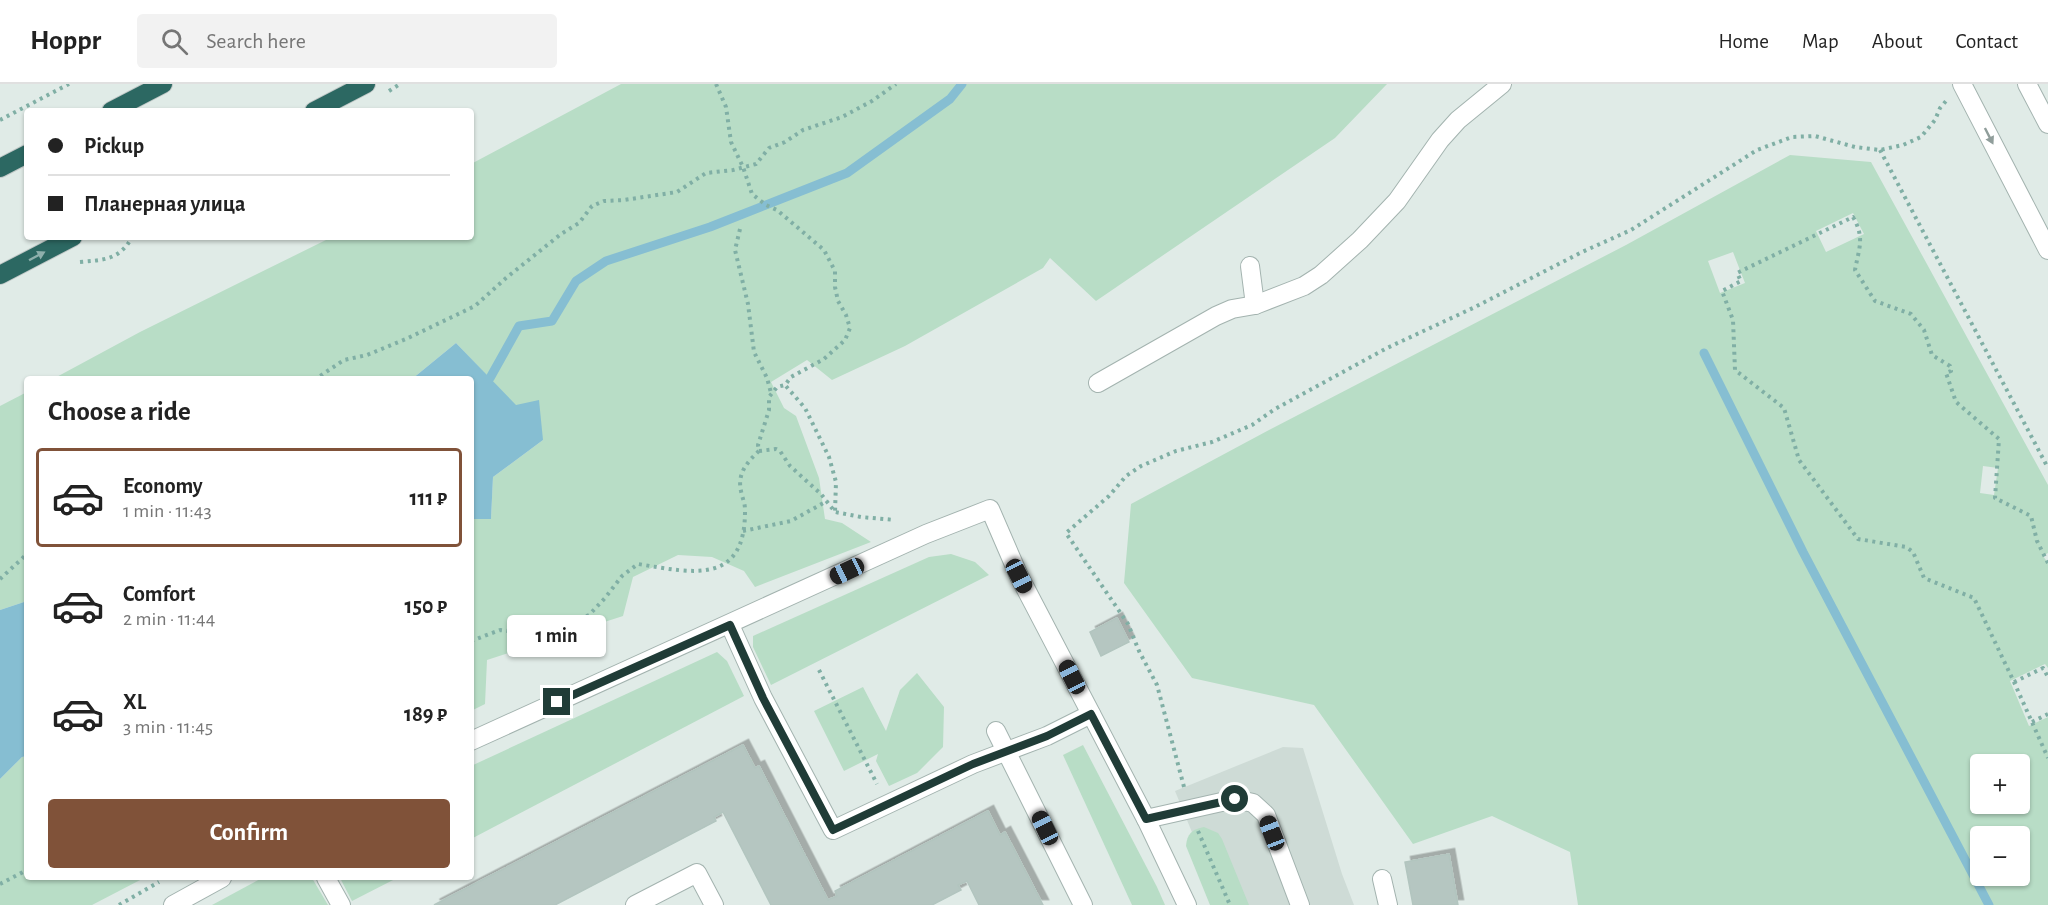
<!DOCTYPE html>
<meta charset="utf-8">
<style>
body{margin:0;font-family:"Alegreya Sans",sans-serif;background:#f2f2f2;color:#222;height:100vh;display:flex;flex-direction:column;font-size:22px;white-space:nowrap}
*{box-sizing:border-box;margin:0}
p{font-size:20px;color:#767676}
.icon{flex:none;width:33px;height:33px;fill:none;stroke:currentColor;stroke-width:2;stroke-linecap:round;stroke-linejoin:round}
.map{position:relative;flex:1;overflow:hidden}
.panel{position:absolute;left:24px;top:292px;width:450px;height:504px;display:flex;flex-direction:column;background:#fff;border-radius:6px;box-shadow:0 2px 4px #0004}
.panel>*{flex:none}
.top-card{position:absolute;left:24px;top:24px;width:450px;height:132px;border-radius:6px;box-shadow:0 2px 4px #0004;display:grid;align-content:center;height:132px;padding:0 24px;background:#fff}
.tools{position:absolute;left:1970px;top:670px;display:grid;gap:12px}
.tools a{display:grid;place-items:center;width:60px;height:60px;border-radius:6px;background:#fff;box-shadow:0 2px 4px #0004;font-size:30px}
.end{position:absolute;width:27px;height:27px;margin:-14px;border:8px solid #203c37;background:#fff;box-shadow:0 0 0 3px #fff}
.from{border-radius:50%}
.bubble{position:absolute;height:42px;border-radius:6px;background:#fff;box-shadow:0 2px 4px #0004;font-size:20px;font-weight:700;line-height:42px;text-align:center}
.car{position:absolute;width:18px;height:36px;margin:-18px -9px;border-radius:8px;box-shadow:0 0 4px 2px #0007;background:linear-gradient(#222 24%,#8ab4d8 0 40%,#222 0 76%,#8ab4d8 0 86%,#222 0)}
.top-card b{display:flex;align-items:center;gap:21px;height:57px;font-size:22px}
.top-card b+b{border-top:2px solid #e0e0e0}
.top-card i{width:15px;height:15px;background:#222}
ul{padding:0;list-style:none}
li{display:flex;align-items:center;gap:18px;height:99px;margin:0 12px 9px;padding:0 12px;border:3px solid transparent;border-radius:6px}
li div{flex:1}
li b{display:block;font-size:22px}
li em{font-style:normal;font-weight:700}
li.selected{border-color:#805239}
li>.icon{width:54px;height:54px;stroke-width:1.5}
h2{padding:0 24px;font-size:27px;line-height:72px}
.action{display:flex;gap:12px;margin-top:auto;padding:12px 24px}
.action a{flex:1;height:69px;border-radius:6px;background:#805239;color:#fff;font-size:24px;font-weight:700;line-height:69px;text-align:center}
header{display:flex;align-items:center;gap:36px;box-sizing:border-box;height:84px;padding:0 30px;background:#fff;border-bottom:2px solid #e0e0e0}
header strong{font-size:28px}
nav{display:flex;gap:33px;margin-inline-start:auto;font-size:21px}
.search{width:420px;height:54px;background:#f2f2f2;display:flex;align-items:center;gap:15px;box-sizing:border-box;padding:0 21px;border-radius:6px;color:#767676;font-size:22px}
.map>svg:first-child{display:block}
</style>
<header>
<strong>Hoppr</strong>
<div class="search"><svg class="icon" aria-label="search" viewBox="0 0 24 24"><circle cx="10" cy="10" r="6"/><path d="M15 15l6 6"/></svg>Search here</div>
<nav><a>Home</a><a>Map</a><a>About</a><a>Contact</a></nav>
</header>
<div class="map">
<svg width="2048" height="821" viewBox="0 0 2048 821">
<defs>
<filter id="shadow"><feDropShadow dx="5.5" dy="-5.5" stdDeviation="0" flood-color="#0004"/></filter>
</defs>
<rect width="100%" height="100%" fill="#e0ebe7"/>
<path fill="#cedbd6" d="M 1283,663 L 1303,664 L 1342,790 L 1354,821 L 1222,821 L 1175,707 Z"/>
<g fill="#b8ddc6" fill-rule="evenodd">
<path d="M 621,0 L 1387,0 L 1335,54 L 1096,217 L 1050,174 L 1043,184 L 905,262 L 832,296 L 807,276 L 771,298 L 784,324 L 796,332 L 819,394 L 825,435 L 842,439 L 871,458 L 755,503 L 744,487 L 712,473 L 678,471 L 633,493 L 623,532 L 487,576 L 485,620 L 471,627 L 471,435 L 491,435 L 493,393 L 543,356 L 516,322 L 456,259 L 412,295 L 51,296 L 140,248 L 332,153 L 471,153 L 471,80 Z"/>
<path d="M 1790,71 L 1871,78 L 2048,401 L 2048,469 L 2043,472 L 2048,479 L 2048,584 L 2045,580 L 2010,597 L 2029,642 L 2048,633 L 2048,821 L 1578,821 L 1570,768 L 1492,732 L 1413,760 L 1314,621 L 1192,594 L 1124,499 L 1131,420 L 1269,346 L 1626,161 ZM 1853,129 L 1864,150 L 1826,168 L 1816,147 ZM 1733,168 L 1745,199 L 1720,209 L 1708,177 ZM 1983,382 L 1998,384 L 1994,411 L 1980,409 ZM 1980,681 L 2019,681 L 2019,720 L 1980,720 ZM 1980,753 L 2019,753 L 2019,792 L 1980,792 Z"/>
<path d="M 27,308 L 27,517 L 0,526 L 0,322 Z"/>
<path d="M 951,470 L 975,478 L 989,491 L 771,601 L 753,563 L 753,552 L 929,473 Z"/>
<path d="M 717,568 L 727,577 L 744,612 L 471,755 L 471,682 Z"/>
<path d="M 917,589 L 944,623 L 943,663 L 917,689 L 889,702 L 876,677 L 878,670 L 844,687 L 814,627 L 863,603 L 886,647 L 900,606 Z"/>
<path d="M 1083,661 L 1157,803 L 1165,821 L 1132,821 L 1063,671 Z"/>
<path d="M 27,672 L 27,794 L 144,794 L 92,821 L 0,821 L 0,695 L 22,673 Z"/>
<path d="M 1204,743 L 1218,749 L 1222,755 L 1249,821 L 1210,821 L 1186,762 C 1187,750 1192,745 1204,743 Z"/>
<path d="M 262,794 L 312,794 L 328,821 L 212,821 Z"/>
<path d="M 340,794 L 397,794 L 352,817 Z"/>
</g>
<g fill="#86bed2">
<path d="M 456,259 L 516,321 L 539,316 L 543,356 L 493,393 L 491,435 L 471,435 L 471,296 L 412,295 Z"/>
<path d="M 27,517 L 27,672 L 22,673 L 0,695 L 0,526 Z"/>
</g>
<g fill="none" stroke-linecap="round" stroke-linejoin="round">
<g stroke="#86bed2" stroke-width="9">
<path d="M 1704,269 L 1803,468 L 1989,821"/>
<path d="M 490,294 L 519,242 L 552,237 L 576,197 L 606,177 L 710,143 L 847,89 L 950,15 L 962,0"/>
</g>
</g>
<g fill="#b5c6c1" stroke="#b2c5bf" stroke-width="1.5" filter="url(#shadow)">
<path d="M 1117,534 L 1129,558 L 1101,572 L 1090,548 Z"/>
<path d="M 743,661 L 755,684 L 759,682 L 828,816 L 837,812 L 835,807 L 988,727 L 1000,751 L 1005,748 L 1043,821 L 979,821 L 967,797 L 958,801 L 961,806 L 932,821 L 771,821 L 723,728 L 714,733 L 716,737 L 555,821 L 434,821 Z"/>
<path d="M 1449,770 L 1458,821 L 1413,821 L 1405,778 Z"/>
</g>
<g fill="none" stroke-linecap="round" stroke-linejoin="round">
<defs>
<g id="service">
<path d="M 1250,182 L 1255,221"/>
<path d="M 1098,299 L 1216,232 L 1232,225 L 1255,221 L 1304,202 L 1321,191 L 1360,156 L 1397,117 L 1440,56 L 1458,36 L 1502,0"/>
<path d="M 730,541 L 763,614 L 833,746 L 973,680 L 1047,652 L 1091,630"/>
<path d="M 996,647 L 1083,821"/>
<path d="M 1146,735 L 1235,715 L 1253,719 L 1266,731 L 1300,821"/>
<path d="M 326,794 L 341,821"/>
<path d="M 1382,795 L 1388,821"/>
<path d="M 635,821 L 697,789 L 714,821"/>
</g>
<g id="minor">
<path d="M 1962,0 L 2048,166"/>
<path d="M 2027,0 L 2048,40"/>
<path d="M 471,657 L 926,450 L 990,425 L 1019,492 L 1146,735 L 1187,821"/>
<path d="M 173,821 L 222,794"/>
</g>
<g id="motorway">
<path d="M 111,27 L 163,0"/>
<path d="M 314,27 L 366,0"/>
<path d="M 0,84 L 27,70"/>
<path d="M 0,191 L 73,153"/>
</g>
</defs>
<use href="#service" stroke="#a3b3af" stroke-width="20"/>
<use href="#minor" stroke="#a3b3af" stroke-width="20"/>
<use href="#motorway" stroke="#c1c8c7" stroke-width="20"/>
<g stroke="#80afa5" stroke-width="4" stroke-dasharray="3 4.5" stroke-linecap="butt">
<path d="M 716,0 L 726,23 L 731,58 L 743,83 L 752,110 L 766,121 L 777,126 L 824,166 L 835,187 L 835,203 L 838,217 L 846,231 L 850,244 L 845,256 L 824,275 L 791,293 L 785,301 L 805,324 L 829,373 L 836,398 L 835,428"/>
<path d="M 389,7 L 400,0"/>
<path d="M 0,36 L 69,0"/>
<path d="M 1880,66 L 2048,384"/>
<path d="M 740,145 L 735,166 L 748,220 L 754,268 L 767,294 L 771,309"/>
<path d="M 80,178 C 103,176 120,176 132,153"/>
<path d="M 314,296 L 344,276 L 367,271 L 406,255 L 475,222 L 506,194 L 561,150 L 579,139 L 592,122 L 604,117 L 624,116 L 677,108 L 706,89 L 733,86 L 756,80 L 769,64 L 785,58 L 803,46 L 842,33 L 872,17 L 896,0"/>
<path d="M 759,367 L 776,365 L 780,367 L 790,382 L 821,410 L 835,428 L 861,433 L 895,436"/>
<path d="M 743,447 L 791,437 L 827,417"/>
<path d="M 2048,479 L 2037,457 L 2031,432 L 1995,414 L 1999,355 L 1956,318 L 1946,289 L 1951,287 L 1950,282 L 1932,271 L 1924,246 L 1911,230 L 1875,217 L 1855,186 C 1859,164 1865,154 1853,133 L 1737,189 L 1741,197 L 1722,207 L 1733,236 L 1735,286 L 1784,324 L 1799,376 L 1858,455 L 1906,463 L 1913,468 L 1924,494 L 1974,514 L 2014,598 L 2048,674"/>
<path d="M 0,495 L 27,470"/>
<path d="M 471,557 L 500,546 L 516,548 L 554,545 L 589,531 L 605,514 L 622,492 L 638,480 C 693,489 746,502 745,425 C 745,419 742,413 741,407 C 737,390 747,378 759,367 L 758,361 L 769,326 L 769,313 L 777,303 L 785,301"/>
<path d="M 819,586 L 877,700"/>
<path d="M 2014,598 L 2043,584 L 2048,593"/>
<path d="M 2032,638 L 2048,630"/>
<path d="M 1184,703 L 1157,601 L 1139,567 L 1128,540 L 1066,449 L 1109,412 L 1126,392 L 1141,382 L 1176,367 L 1212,358 L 1252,341 L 1275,325 L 1387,264 L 1473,224 L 1582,168 L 1631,146 L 1757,66 L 1792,53 L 1815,52 L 1855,63 L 1880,66 L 1903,61 L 1921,53 L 1935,36 L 1940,24 L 1946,17"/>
<path d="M 1198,747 L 1230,821"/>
<path d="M 0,800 L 27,786"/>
<path d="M 119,821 L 159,798"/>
</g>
<use href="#service" stroke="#fff" stroke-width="18"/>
<use href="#minor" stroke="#fff" stroke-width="18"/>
<use href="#motorway" stroke="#2c6862" stroke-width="18"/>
</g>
<defs><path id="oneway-solid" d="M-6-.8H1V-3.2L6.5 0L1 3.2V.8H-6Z" transform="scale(1.5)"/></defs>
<use fill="#909e9b" href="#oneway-solid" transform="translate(1989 52) rotate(63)"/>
<use fill="#8eb0ac" href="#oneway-solid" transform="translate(37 172) rotate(-28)"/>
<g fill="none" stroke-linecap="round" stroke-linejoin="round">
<path stroke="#203c37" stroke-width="8" d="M 557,618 L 730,541 L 763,614 L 833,746 L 973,680 L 1047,652 L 1091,630 L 1146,735 L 1235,715"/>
</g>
</svg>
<div class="tools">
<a>+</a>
<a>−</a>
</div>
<i class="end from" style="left:1235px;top:715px"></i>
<i class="end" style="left:557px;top:618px"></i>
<div class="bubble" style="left:507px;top:531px;width:99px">1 min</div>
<i class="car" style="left:847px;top:487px;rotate:245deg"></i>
<i class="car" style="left:1019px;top:492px;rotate:153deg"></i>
<i class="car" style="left:1072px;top:593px;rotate:333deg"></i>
<i class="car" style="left:1045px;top:744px;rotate:334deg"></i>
<i class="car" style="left:1272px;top:749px;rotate:339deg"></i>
<div class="top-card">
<b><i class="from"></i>Pickup</b>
<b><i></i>Планерная улица</b>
</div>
<section class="panel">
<h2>Choose a ride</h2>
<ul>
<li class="selected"><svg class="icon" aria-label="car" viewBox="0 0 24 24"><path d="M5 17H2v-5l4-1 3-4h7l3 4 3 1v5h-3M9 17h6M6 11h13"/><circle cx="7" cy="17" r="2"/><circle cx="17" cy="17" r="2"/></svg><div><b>Economy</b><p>1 min · 11:43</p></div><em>111 ₽</em></li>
<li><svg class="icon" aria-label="car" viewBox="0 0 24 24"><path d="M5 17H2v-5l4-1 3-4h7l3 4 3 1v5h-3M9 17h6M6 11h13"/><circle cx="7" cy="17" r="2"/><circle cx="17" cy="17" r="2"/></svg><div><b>Comfort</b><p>2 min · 11:44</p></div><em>150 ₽</em></li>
<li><svg class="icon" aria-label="car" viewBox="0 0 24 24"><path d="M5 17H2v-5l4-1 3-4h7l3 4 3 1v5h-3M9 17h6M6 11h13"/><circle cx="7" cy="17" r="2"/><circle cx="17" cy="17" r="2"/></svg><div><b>XL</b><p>3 min · 11:45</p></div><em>189 ₽</em></li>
</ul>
<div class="action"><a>Confirm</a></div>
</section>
</div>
